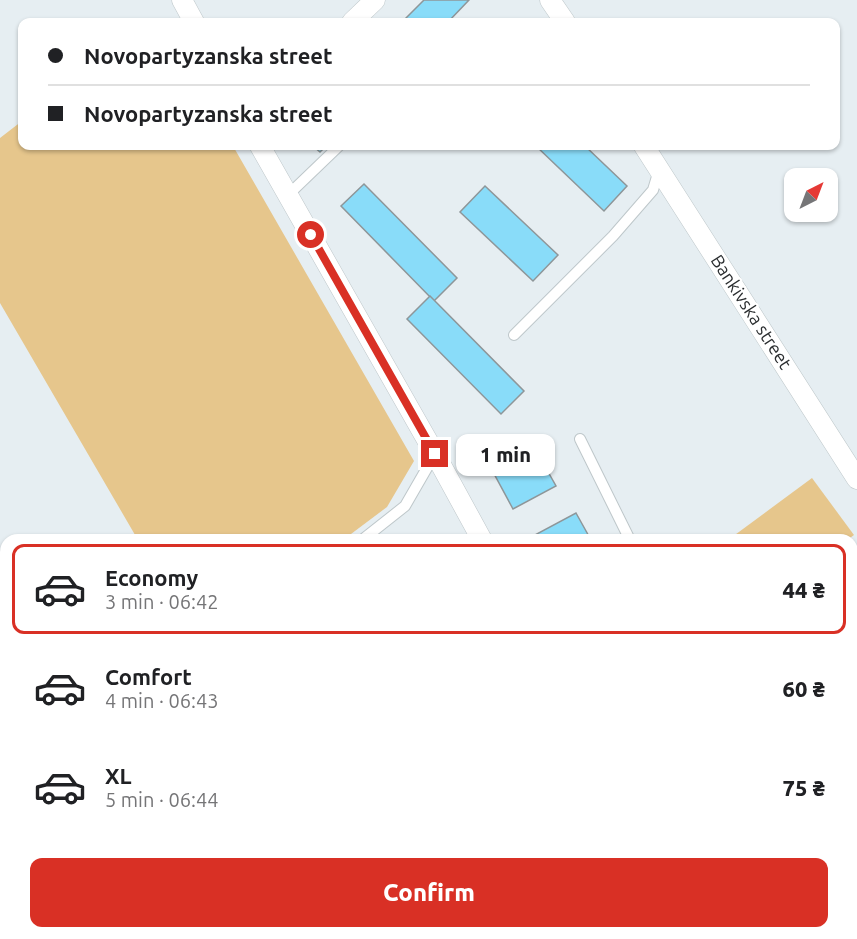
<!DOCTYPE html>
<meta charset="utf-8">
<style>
body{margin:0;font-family:Ubuntu,sans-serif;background:#f2f2f2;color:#202124;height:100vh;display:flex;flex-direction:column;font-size:22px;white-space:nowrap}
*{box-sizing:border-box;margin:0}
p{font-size:20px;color:#757577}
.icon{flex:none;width:33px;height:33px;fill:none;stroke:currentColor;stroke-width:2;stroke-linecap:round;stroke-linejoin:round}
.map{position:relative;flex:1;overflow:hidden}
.side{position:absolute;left:0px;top:534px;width:858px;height:405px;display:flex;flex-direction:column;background:#fff;border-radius:18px 18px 0 0;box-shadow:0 2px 4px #0004}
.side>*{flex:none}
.top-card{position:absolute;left:18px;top:18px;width:822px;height:132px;border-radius:12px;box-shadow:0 2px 4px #0004;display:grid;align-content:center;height:132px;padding:0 30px;background:#fff}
.needle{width:39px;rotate:42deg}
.buttons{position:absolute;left:784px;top:168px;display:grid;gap:12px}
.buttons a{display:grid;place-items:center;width:54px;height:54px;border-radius:12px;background:#fff;box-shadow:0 2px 4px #0004;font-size:30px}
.end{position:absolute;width:27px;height:27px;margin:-14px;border:8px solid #d93025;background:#fff;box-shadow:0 0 0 3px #fff}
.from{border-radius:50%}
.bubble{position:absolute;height:42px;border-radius:12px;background:#fff;box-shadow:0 2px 4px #0004;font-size:20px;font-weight:800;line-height:42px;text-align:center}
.top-card b{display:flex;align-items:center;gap:21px;height:57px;font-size:22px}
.top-card b+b{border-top:2px solid #e0e0e0}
.top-card i{width:15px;height:15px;background:#202124}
ul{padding:10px 0 0;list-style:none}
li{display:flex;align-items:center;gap:18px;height:90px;margin:0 12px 9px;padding:0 18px;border:3px solid transparent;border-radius:12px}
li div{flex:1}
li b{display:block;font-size:22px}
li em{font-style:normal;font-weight:800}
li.active{border-color:#d93025}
li>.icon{width:54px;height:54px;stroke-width:1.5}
.primary-button{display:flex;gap:12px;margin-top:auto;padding:12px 30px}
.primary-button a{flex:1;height:69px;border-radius:12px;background:#d93025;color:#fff;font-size:24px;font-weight:800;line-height:69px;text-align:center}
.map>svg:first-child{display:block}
</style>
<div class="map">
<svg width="857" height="939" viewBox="0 0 857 939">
<rect width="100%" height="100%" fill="#e6eef2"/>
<g fill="#e6c68c">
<path d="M 22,121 L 22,146 L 233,146 L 414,461 L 387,507 L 343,540 L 138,540 L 0,303 L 0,138 Z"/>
<path d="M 812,478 L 854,535 L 847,540 L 728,540 Z"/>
</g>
<g fill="#89dcf9" stroke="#8e9699" stroke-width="1.5">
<path d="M 424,0 L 469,0 L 448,22 L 402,22 Z"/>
<path d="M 313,146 L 326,146 L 320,152 Z"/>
<path d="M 536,146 L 585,146 L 627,186 L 604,211 Z"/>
<path d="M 364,184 L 457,278 L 434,301 L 341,206 Z"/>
<path d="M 485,186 L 558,255 L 533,281 L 460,212 Z"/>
<path d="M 430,296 L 524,391 L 501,414 L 407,319 Z"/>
<path d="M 534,447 L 556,486 L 513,509 L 492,470 Z"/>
<path d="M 576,513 L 591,540 L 532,540 L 531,537 Z"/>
<path d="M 255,933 L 297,933 L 302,939 L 260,939 Z"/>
<path d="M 302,933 L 334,933 L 326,939 L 307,939 Z"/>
<path d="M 358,933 L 386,933 L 378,939 L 350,939 Z"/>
<path d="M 753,933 L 777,933 L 780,939 L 741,939 Z"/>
</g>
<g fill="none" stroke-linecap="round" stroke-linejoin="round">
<defs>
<g id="lane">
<path d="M 288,195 L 339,146"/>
<path d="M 514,335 L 613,236 L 653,190 L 659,170"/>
<path d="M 580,439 L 630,540"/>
<path d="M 362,540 L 405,506 L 435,454"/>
<path d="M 852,638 L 857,635"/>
<path d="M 0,821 L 6,816"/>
<path d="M 852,927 L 857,924"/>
<path d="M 210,933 L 215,939"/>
<path d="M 788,933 L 792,939"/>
<path d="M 397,939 L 405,933"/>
<path d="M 708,939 L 723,933"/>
<path d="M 826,939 L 839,933"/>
</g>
<g id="street">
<path d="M 182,0 L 194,22"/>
<path d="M 550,0 L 565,22"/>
<path d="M 352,22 L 375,0"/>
<path d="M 260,146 L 435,454 L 482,540"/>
<path d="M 644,146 L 857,479"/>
<path d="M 691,933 L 694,939"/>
</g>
</defs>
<use href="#lane" stroke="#bec7ca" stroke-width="12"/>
<use href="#street" stroke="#bec7ca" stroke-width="21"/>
<use href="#lane" stroke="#fff" stroke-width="10"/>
<use href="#street" stroke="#fff" stroke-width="20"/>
</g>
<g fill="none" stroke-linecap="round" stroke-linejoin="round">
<path stroke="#d93025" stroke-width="8" d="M 311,235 L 435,454"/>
</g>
<g text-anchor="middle" stroke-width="4.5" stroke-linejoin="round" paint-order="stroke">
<g font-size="18" fill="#2b2e30" stroke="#fff">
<text transform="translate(751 312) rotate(57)" y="6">Bankivska street</text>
</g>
</g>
</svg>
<div class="buttons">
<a><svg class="needle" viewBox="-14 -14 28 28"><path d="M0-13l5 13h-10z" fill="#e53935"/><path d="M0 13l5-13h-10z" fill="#757577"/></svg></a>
</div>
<i class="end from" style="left:311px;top:235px"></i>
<i class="end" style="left:435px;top:454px"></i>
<div class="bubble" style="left:456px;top:434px;width:99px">1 min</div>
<div class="top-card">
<b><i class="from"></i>Novopartyzanska street</b>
<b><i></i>Novopartyzanska street</b>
</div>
<section class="side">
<ul>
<li class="active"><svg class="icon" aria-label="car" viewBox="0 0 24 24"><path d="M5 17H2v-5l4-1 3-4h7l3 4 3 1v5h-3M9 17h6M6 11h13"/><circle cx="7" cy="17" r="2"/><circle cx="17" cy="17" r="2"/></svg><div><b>Economy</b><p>3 min · 06:42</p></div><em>44 ₴</em></li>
<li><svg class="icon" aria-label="car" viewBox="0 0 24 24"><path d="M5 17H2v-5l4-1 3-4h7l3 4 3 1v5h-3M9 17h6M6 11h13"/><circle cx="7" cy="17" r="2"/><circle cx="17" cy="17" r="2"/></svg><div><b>Comfort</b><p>4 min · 06:43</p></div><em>60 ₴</em></li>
<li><svg class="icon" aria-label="car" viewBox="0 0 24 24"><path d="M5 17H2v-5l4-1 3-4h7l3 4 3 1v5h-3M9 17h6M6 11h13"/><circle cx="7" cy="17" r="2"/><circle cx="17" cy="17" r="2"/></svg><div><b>XL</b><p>5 min · 06:44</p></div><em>75 ₴</em></li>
</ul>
<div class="primary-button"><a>Confirm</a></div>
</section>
</div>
